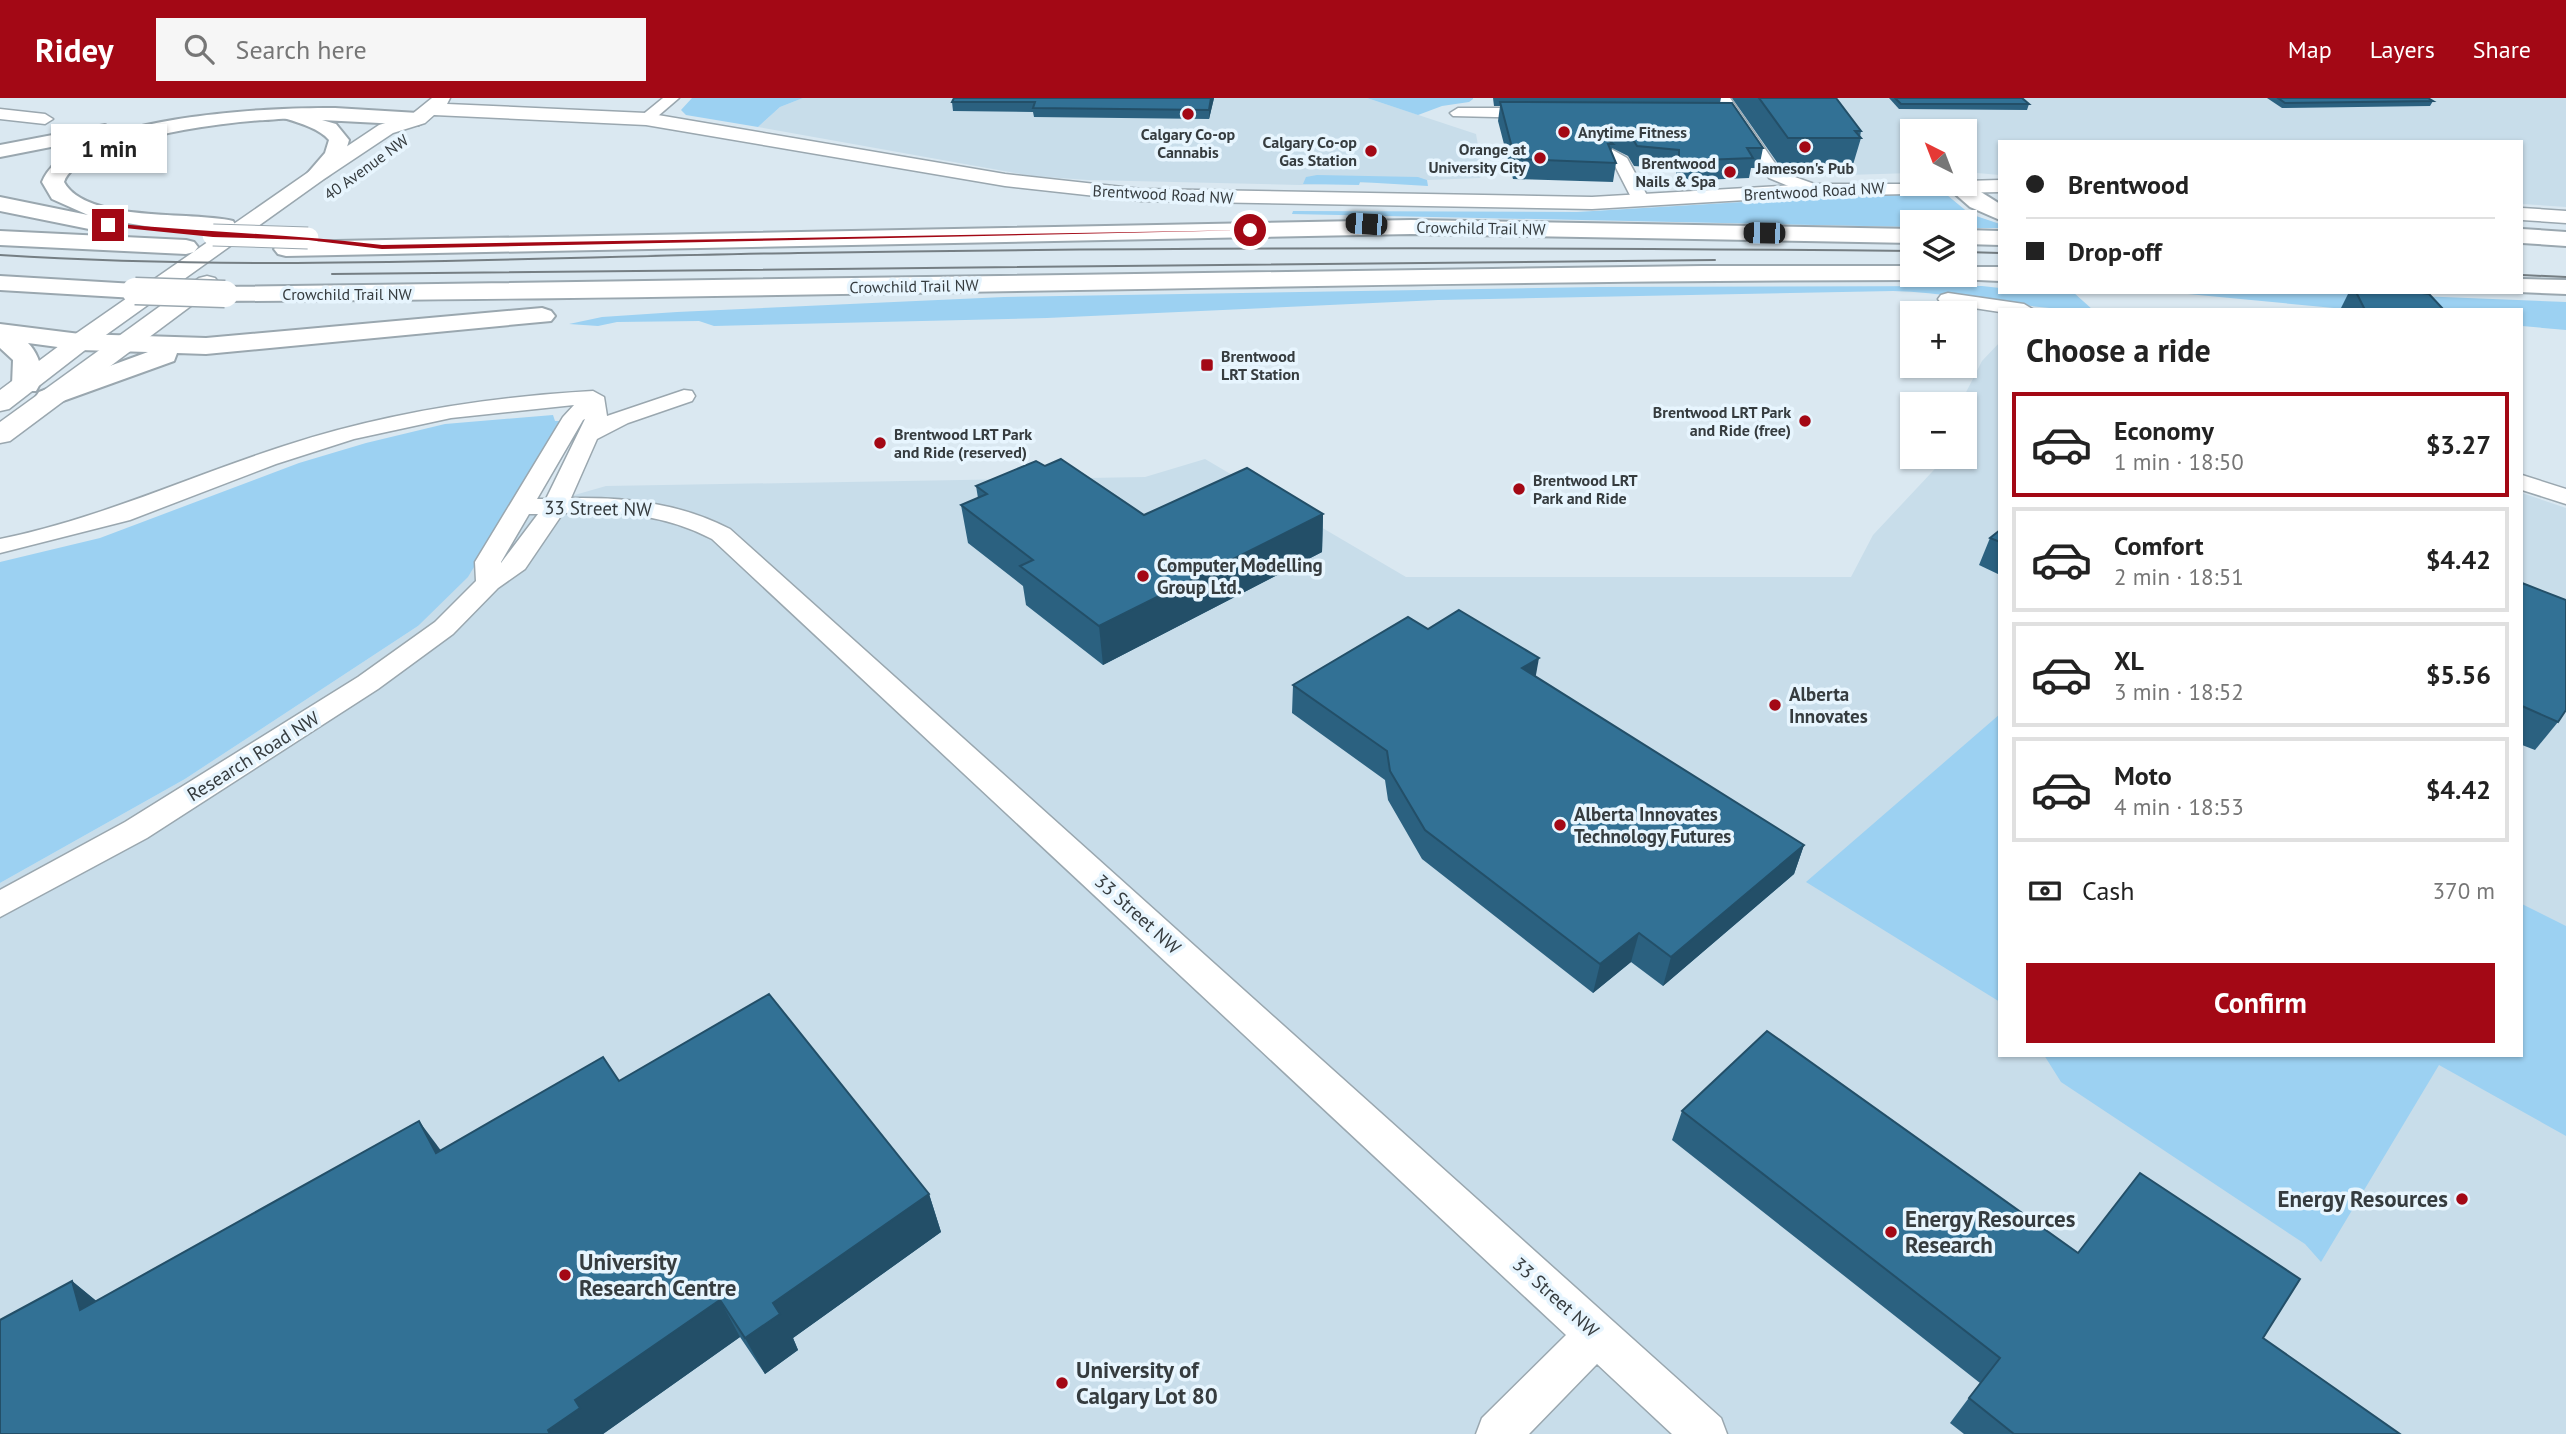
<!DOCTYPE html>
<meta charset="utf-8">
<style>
body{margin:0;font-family:"PT Sans",sans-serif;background:#f6f6f6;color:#222;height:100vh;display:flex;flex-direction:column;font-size:26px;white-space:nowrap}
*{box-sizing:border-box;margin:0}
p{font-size:23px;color:#767676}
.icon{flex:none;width:38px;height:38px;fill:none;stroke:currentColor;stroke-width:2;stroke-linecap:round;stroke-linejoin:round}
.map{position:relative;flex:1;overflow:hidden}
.panel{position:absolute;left:1998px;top:210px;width:525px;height:749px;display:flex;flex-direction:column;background:#fff;border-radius:0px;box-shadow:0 2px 5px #0004}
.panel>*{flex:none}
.hud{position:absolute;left:1998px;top:42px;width:525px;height:154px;border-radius:0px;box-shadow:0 2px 5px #0004;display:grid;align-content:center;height:154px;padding:0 28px;background:#fff}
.needle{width:46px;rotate:318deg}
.tools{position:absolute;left:1900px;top:21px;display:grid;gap:14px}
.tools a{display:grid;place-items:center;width:77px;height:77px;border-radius:0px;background:#fff;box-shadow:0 2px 5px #0004;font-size:35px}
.end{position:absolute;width:32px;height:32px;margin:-16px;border:9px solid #a30815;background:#fff;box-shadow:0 0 0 4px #fff}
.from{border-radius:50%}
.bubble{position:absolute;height:49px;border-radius:0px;background:#fff;box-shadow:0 2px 5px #0004;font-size:23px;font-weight:600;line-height:49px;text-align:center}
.car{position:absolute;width:21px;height:42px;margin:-21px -10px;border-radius:9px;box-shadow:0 0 5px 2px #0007;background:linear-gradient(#222 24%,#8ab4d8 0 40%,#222 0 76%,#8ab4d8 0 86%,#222 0)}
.hud b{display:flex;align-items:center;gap:24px;height:66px;font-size:26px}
.hud b+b{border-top:2px solid #e0e0e0}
.hud i{width:18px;height:18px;background:#222}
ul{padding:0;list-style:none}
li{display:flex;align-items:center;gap:21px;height:105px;margin:0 14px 10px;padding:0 14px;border:4px solid #e0e0e0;border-radius:0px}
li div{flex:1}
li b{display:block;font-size:26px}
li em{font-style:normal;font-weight:600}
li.on{border-color:#a30815}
li>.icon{width:63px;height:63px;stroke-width:1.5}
h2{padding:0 28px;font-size:32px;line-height:84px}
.pay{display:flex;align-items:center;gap:18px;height:77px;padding:0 28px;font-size:26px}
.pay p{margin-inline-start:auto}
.primary-button{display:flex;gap:14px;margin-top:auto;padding:14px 28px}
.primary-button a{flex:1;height:80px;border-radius:0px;background:#a30815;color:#fff;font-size:28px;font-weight:600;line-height:80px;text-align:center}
header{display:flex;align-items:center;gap:42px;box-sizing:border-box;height:98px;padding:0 35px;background:#a30815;color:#fff}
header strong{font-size:33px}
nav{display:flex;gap:38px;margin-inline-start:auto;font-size:24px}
.search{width:490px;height:63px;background:#f6f6f6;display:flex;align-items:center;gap:18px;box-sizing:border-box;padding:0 24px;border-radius:0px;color:#767676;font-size:26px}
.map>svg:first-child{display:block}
</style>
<header>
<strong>Ridey</strong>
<div class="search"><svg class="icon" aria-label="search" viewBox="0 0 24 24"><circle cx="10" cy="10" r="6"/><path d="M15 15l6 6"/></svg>Search here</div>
<nav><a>Map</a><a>Layers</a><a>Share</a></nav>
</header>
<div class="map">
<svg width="2566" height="1336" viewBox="0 0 2566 1336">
<rect width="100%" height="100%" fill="#dae8f1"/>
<g fill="#c8ddea">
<path d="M 803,0 L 1367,0 L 1476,36 L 1483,76 L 1480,80 L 1300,87 L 1088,82 L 1032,78 L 758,29 L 780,9 Z"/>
<path d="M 1730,0 L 2566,0 L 2566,109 L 2522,106 L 2522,44 L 2000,44 L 2000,77 L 1965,74 L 1965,33 L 1913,33 L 1913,75 L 1780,79 Z"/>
<path d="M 2000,244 L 2000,957 L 2522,957 L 2522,395 L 2566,410 L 2566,1336 L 0,1336 L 0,785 L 185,681 L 418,528 L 505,417 L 606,388 L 1145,379 L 1205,361 L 1406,479 L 1851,479 L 1873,437 L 1946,359 L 1965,359 L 1965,306 L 1960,306 L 1982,263 Z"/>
</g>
<g fill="#9cd1f2">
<path d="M 692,0 L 803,0 L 780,9 L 758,29 L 686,17 L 681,12 Z"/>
<path d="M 1367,0 L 1473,0 L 1473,1 L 1469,4 L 1442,8 L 1418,17 Z"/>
<path d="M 1317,77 L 1418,79 L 1427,82 L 1428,88 L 1360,84 L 1359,87 L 1303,86 L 1306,79 Z"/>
<path d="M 1941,96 L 1947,97 L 1970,116 L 2000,126 L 2000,130 L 1965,130 L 1965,124 L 1913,124 L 1913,129 L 1292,116 L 1293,113 L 1577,114 L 1825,99 Z"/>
<path d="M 1982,188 L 2000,190 L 2000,194 L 2319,194 L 2566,204 L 2566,232 L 2522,228 L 2522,212 L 2355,212 L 2188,196 L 2073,194 L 2093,212 C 2026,212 1961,195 1893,193 L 1438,202 L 1047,220 L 714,228 L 699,223 L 617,224 L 598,228 L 569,226 L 602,219 L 677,214 L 1004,199 L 1598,189 Z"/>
<path d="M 553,317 L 555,323 L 561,323 L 468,479 L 418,528 L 185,681 L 0,785 L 0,464 L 100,440 L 299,365 L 366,345 L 445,326 Z"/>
<path d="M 2000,616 L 2000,904 L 1806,784 Z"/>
<path d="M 2522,806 L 2566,828 L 2566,1038 L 2439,967 L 2321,1164 L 2305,1146 L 2061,984 L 2044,957 L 2522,957 Z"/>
</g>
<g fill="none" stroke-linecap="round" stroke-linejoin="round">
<defs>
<g id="minor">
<path d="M 663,0 L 679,0 L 651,24 L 641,24 L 641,18 Z"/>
<path d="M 1716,0 L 1730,0 L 1781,74 L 1820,88 L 1822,92 L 1820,96 L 1808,96 L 1769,80 Z"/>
<path d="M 1458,10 L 1538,10 L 1546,15 L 1538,20 L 1453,18 L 1450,15 Z"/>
<path d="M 0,11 L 45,16 L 53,21 L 45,26 L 0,21 Z"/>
<path d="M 1606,48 L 1627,60 L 1650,103 L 1647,107 L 1635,107 L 1614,66 L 1598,53 Z"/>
<path d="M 1948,195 L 2024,206 L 2034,212 L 2000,212 L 2000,214 L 1941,205 L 1938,201 L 1941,197 Z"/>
<path d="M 684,292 L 692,293 L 695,298 L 692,303 L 628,325 L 597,341 L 571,400 C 627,399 679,405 730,431 L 1721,1320 L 1727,1336 L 1672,1336 L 1597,1266 L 1529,1336 L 1476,1336 L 1482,1320 L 1566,1237 L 712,441 C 664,416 616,413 563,415 L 525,471 L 498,490 L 453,536 L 378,591 L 147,740 L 0,819 L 0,792 L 125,724 L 358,579 L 435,524 L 476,483 L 475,464 L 563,319 L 574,307 L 451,320 L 354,341 L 276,366 L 130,422 L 0,455 L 0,441 C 99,421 188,379 284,348 C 384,315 488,299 593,293 L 604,299 L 607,318 ZM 585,321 L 546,401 L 537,401 L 583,322 ZM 529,416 L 538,416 L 501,465 L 501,464 Z"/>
<path d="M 2522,377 L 2566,391 L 2566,406 L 2522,392 Z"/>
</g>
<g id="tertiary">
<path d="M 432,0 L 450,0 L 447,6 L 646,15 L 1005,76 L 1141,91 L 1592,99 L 1814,86 L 1965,86 L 1965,83 L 2000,82 L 2000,94 L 1814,98 L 1592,111 L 1141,103 L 1005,88 L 646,27 L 434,17 L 425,25 L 393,35 L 324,81 L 89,249 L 9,311 L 0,313 L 0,292 L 71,239 L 310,73 L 379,27 L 411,17 Z"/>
<path d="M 2522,110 L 2566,113 L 2566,125 L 2522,122 Z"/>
<path d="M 207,178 L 215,180 L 219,185 L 215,190 L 10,343 L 0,345 L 0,324 L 199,180 Z"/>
</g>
<g id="motorway">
<path d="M 335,10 L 418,15 L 428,21 L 418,27 L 322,22 L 336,26 L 349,42 C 345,58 334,79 317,83 L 306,77 L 325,55 L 329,42 C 320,31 300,25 287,21 C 281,20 271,22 265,22 C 225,24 79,42 64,84 C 86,125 192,113 233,123 L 236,128 L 233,133 L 225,135 L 157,130 L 97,120 L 100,124 L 97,129 L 89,131 L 0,113 L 0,99 L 88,117 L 52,101 L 42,84 C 69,17 273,9 335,10 Z"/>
<path d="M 105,27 L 115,33 L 112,37 L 0,59 L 0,47 Z"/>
<path d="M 1965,84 L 2000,106 L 2000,122 L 1970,109 L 1946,88 Z"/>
<path d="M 1411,122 L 1913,131 L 1913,145 L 1411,136 L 286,158 L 278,156 L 274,151 L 278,146 L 286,144 Z"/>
<path d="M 2522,131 L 2566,134 L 2566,148 L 2522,145 Z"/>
<path d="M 1965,132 L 2000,133 L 2000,147 L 1965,146 Z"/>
<path d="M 0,133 L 186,142 L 194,144 L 198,149 L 194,154 L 186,156 L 0,147 Z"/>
<path d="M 1702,168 L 1913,168 L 1913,177 L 1924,177 L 1913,182 C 1350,183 788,201 225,203 L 216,201 L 213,196 L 216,191 L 225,189 Z"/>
<path d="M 1965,169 L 2000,169 L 2000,183 L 1956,181 L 1953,177 L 1965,177 Z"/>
<path d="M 0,178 L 135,186 L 144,188 L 147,193 L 144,198 L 135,200 L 0,192 Z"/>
<path d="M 2522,181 L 2566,182 L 2566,196 L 2518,194 L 2522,194 Z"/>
<path d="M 542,210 L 551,213 L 555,218 L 551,223 L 206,256 L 177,255 L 174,263 L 49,308 L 39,306 L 35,300 L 39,294 L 148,254 L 80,252 L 28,245 C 40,257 46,278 36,293 L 16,293 L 12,287 L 13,262 L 0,250 L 0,226 L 80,236 L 206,240 Z"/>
</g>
</defs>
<use href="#minor" stroke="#9aa7af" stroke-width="3"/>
<use href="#tertiary" stroke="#9aa7af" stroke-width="3"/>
<use href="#motorway" stroke="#9aa7af" stroke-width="4"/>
<use href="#minor" fill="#fff" fill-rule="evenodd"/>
<use href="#tertiary" fill="#fff" fill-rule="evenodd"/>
<use href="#motorway" fill="#fff" fill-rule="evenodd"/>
<g stroke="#757e83" stroke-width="2">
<path d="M 1965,154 L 2000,155"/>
<path d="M 0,157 C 266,174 531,159 798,155 C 1169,149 1541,149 1913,153"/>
<path d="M 332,176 L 1715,162"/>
<path d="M 2522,177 L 2566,179"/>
</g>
<defs>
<path id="motorway-bridge-far1" d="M 213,137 L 308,140"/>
<path id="motorway-bridge" d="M 135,193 L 225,196"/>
</defs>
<use href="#motorway-bridge-far1" stroke="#9aa7af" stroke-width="23" stroke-linecap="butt"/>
<use href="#motorway-bridge" stroke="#9aa7af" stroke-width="29" stroke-linecap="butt"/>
<use href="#motorway-bridge-far1" stroke="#fff" stroke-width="21"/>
<use href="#motorway-bridge" stroke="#fff" stroke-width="26"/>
</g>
<g fill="#2b6180">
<path d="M 1214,0 L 1209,21 L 1034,19 L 1033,14 L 953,13 L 952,4 Z"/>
<path d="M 1493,0 L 1721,0 L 1720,5 L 1763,50 L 1759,70 L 1751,70 L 1749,80 L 1676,83 L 1676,71 L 1634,68 L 1628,58 L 1612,50 L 1611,54 L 1616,65 L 1613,84 L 1513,81 L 1498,23 L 1500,8 L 1494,8 Z"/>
<path d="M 1732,0 L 1836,0 L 1861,33 L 1860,39 L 1861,40 L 1852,70 L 1781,70 Z"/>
<path d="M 1889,0 L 2022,0 L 2029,6 L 2027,12 L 1899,11 Z"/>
<path d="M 2267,0 L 2428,0 L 2433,3 L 2430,8 L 2282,10 Z"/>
<path d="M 2349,194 L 2415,194 L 2444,212 L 2340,212 Z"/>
<path d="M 1045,368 L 1144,417 L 1323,416 L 1322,454 L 1103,567 L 1026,507 L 1023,488 L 968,445 L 961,407 L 978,400 L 976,388 Z"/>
<path d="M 2000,432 L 2000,477 L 1979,467 L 1990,440 Z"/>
<path d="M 2522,485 L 2558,624 L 2535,652 L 2522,647 Z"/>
<path d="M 1428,531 L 1536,579 L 1804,747 L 1794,776 L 1663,888 L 1631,864 L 1593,895 L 1422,761 L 1388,702 L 1385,682 L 1292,615 L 1293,587 Z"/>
<path d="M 619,983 L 929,1096 L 941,1134 L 793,1240 L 798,1252 L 765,1276 L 740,1239 L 603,1336 L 0,1336 L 72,1183 L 96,1203 L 441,1052 Z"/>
<path d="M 1682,1013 L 2078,1155 L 2263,1240 L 2400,1336 L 1964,1336 L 1950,1325 L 1980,1285 L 1672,1042 Z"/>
</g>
<g fill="#234f68">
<path d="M 1211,0 L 1214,0 L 1209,21 L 1209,12 Z"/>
<path d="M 1607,27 L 1605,46 L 1598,34 Z"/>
<path d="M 1323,416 L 1322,454 L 1103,567 L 1099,528 Z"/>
<path d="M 1539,560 L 1534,588 L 1522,570 Z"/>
<path d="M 1804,747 L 1794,776 L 1663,888 L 1671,859 Z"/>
<path d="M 1639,835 L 1631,864 L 1593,895 L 1600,866 Z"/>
<path d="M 419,1023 L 448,1062 L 436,1055 Z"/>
<path d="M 929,1096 L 941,1134 L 793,1240 L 798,1252 L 765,1276 L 745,1240 L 773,1205 Z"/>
<path d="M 72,1183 L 116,1219 L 80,1212 Z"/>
<path d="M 720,1202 L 740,1239 L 603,1336 L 550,1336 L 548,1332 L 575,1302 Z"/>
</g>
<g fill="#327195" stroke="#234f68" stroke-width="2">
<path d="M 954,0 L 1211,0 L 1209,12 L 1033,10 L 1035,4 L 952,4 Z"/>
<path d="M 1759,0 L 1836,0 L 1861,33 L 1855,33 L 1861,40 L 1788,40 Z"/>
<path d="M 1895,0 L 2022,0 L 2029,6 L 1901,6 Z"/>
<path d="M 2278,0 L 2428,0 L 2433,3 L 2285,5 Z"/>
<path d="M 1500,4 L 1732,5 L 1763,50 L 1747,50 L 1753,60 L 1679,63 L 1679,52 L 1637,48 L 1631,38 L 1607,27 L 1598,34 L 1613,46 L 1608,46 L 1616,65 L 1515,61 Z"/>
<path d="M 2356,194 L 2415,194 L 2429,196 L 2444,212 L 2365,212 Z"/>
<path d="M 1061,361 L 1144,417 L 1247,370 L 1323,416 L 1099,528 L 1020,468 L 1033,462 L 961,407 L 987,396 L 976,388 L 1036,363 L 1045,368 Z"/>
<path d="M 2000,432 L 2000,444 L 1990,440 Z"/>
<path d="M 2522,485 L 2566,502 L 2566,612 L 2558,624 L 2522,608 Z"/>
<path d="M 1459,512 L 1539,560 L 1522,570 L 1804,747 L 1671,859 L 1639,835 L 1600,866 L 1425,732 L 1390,673 L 1387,653 L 1293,587 L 1408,519 L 1428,531 Z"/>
<path d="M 769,896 L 929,1096 L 773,1205 L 780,1216 L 745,1240 L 720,1202 L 575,1302 L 580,1310 L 548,1332 L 550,1336 L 0,1336 L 0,1222 L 72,1183 L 80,1212 L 419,1023 L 436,1055 L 603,959 L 619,983 Z"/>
<path d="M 1767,933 L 2078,1155 L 2140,1075 L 2300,1181 L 2263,1240 L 2400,1336 L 2014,1336 L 1969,1300 L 2000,1260 L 1682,1013 Z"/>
</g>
<path fill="#a30815" d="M 108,125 C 199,134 291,136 382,147 L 1253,132 L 382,151 L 308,142 L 213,139 L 105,128 Z"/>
<g fill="#a30815" stroke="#e7f5fe" stroke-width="2.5">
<circle cx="1188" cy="16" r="7"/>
<circle cx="1564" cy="34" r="7"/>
<circle cx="1805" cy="49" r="7"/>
<circle cx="1371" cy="53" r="7"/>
<circle cx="1540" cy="60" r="7"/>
<circle cx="1730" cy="74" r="7"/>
<rect x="1200" y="260" width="14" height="14" rx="3.5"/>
<circle cx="1805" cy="323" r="7"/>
<circle cx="880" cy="345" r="7"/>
<circle cx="1519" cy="391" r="7"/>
<circle cx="1143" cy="478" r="7"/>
<circle cx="1775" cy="607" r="7"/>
<circle cx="1560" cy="727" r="7"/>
<circle cx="2462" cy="1101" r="7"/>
<circle cx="1891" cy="1134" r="7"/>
<circle cx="565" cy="1177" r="7"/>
<circle cx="1062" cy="1285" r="7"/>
</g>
<g text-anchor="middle" stroke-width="7" stroke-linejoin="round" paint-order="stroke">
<g font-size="16" font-weight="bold" fill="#363c3f" stroke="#e7f5fe" text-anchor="start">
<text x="1578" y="40">Anytime Fitness</text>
<text x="1188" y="42" text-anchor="middle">Calgary Co-op<tspan x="1188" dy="18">Cannabis</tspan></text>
<text x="1357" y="50" text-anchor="end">Calgary Co-op<tspan x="1357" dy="18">Gas Station</tspan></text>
<text x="1526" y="57" text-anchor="end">Orange at<tspan x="1526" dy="18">University City</tspan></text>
<text x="1716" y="71" text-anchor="end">Brentwood<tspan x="1716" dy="18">Nails &amp; Spa</tspan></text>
<text x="1805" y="76" text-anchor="middle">Jameson's Pub</text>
<text x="1221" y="264">Brentwood<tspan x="1221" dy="18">LRT Station</tspan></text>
<text x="1791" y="320" text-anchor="end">Brentwood LRT Park<tspan x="1791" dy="18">and Ride (free)</tspan></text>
<text x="894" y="342">Brentwood LRT Park<tspan x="894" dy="18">and Ride (reserved)</tspan></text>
<text x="1533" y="388">Brentwood LRT<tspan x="1533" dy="18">Park and Ride</tspan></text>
</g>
<g font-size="16" fill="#363c3f" stroke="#e7f5fe">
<text transform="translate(366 69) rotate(-36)" y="6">40 Avenue NW</text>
<text transform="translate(1814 93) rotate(-3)" y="6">Brentwood Road NW</text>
<text transform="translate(1163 96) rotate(3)" y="6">Brentwood Road NW</text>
<text transform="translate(1481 130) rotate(1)" y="6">Crowchild Trail NW</text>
<text transform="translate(914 188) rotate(-1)" y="6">Crowchild Trail NW</text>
<text x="347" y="202">Crowchild Trail NW</text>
</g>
<g font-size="19" fill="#363c3f" stroke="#e7f5fe">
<text transform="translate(598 410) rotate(1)" y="7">33 Street NW</text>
<text transform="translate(253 658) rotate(-32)" y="7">Research Road NW</text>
<text transform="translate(1138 816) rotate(42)" y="7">33 Street NW</text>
<text transform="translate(1556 1199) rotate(42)" y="7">33 Street NW</text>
</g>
<g font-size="19" font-weight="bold" fill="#363c3f" stroke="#e7f5fe" text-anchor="start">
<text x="1157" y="474">Computer Modelling<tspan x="1157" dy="22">Group Ltd.</tspan></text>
<text x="1789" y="603">Alberta<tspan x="1789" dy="22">Innovates</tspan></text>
<text x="1574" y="723">Alberta Innovates<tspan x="1574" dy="22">Technology Futures</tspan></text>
</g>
<g font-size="23" font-weight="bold" fill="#363c3f" stroke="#e7f5fe" text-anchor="start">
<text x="2448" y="1109" text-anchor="end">Energy Resources</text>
<text x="1905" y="1129">Energy Resources<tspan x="1905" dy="26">Research</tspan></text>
<text x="579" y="1172">University<tspan x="579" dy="26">Research Centre</tspan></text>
<text x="1076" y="1280">University of<tspan x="1076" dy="26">Calgary Lot 80</tspan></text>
</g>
</g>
</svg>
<div class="tools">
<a><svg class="needle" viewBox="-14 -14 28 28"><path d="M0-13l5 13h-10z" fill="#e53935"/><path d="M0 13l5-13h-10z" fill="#767676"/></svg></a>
<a><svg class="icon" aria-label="layers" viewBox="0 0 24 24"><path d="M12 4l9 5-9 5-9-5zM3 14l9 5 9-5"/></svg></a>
<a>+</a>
<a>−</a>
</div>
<i class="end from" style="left:1250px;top:132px"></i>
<i class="end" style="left:108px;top:127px"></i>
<div class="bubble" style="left:51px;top:26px;width:116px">1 min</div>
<i class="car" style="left:1366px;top:126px;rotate:274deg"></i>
<i class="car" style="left:1764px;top:135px;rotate:271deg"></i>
<div class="hud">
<b><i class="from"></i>Brentwood</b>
<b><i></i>Drop-off</b>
</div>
<section class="panel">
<h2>Choose a ride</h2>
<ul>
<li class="on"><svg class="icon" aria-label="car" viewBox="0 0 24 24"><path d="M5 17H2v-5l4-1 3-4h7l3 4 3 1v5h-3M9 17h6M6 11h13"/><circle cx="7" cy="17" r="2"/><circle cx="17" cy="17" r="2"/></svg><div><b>Economy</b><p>1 min · 18:50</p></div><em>$3.27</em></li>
<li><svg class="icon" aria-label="car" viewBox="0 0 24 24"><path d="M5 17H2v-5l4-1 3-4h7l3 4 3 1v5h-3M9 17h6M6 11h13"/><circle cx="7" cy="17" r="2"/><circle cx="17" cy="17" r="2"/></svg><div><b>Comfort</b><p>2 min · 18:51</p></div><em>$4.42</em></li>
<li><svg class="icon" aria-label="car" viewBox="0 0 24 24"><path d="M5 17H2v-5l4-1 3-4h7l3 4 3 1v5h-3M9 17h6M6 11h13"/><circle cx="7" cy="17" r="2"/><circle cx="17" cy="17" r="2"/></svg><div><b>XL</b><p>3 min · 18:52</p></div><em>$5.56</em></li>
<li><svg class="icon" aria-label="car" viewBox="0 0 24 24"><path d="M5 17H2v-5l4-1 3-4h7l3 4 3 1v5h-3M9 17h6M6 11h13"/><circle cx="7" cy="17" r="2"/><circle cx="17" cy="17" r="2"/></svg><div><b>Moto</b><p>4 min · 18:53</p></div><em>$4.42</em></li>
</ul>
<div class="pay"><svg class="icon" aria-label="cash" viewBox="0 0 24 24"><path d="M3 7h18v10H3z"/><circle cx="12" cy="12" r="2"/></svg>Cash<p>370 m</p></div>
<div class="primary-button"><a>Confirm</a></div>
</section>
</div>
